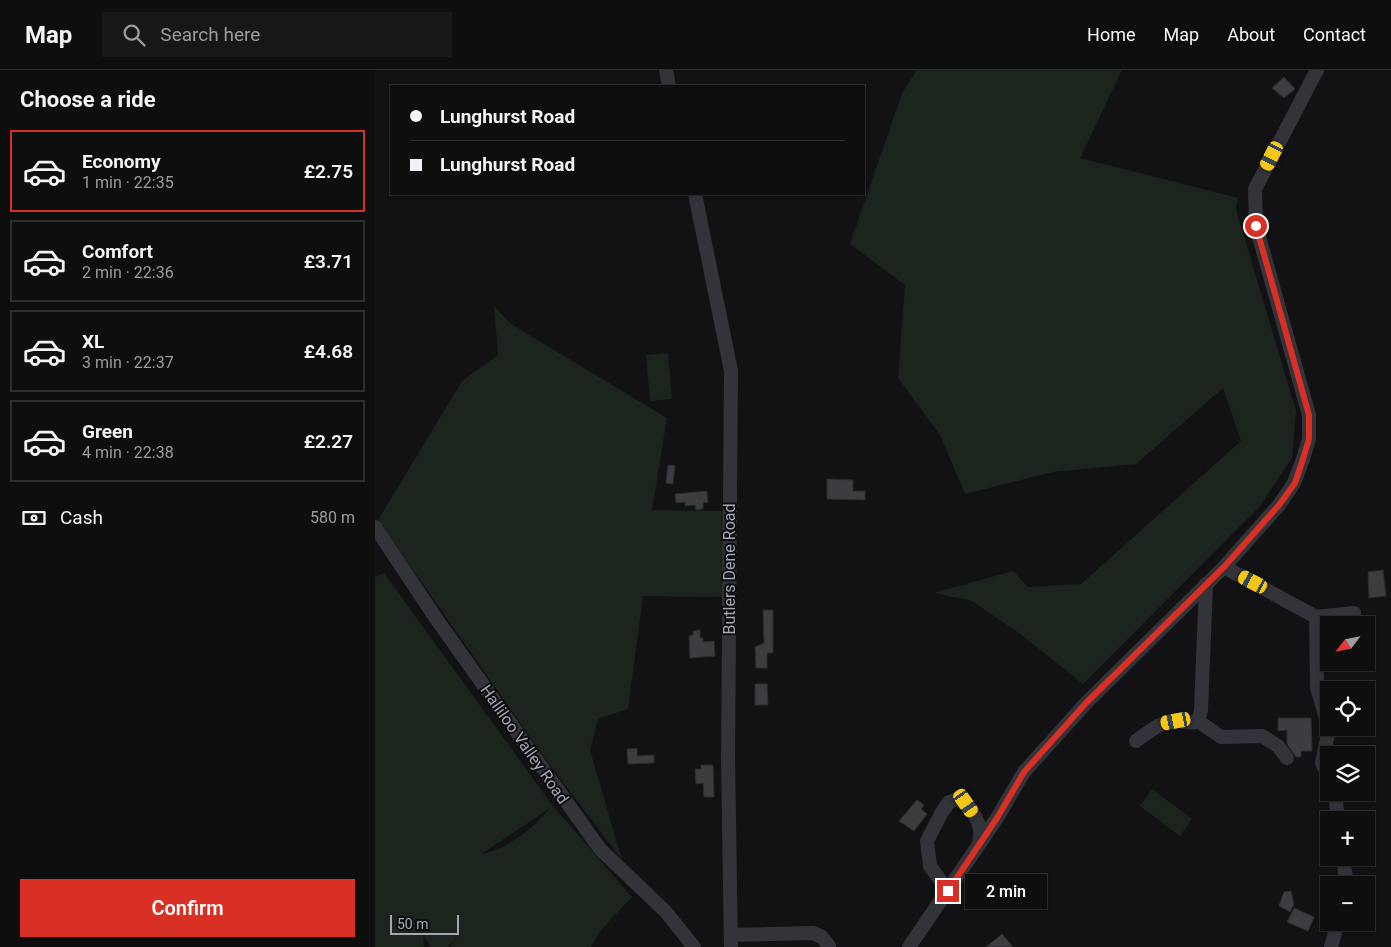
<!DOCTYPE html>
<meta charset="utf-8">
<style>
body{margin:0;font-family:Roboto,sans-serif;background:#171718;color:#f1f3f6;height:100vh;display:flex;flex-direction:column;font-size:19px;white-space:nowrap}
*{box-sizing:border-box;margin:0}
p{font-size:16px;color:#9b9c9e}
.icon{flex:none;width:28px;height:28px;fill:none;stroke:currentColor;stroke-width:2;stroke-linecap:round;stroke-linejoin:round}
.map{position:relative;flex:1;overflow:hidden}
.panel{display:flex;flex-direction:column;background:#0e0e0f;width:375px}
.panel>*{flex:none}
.banner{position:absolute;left:15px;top:15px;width:475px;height:110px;border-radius:0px;box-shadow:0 1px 4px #0004,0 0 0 1px #2e2e2f;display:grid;align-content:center;height:110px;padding:0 20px;background:#0e0e0f}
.needle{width:32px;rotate:238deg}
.fabs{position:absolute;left:945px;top:546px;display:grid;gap:10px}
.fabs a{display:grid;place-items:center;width:55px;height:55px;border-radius:0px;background:#0e0e0f;box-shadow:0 1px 4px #0004,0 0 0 1px #2e2e2f;font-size:25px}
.scale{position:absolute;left:15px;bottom:12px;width:69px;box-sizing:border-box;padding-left:5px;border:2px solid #a3a8b5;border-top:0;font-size:14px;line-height:18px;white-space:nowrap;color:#a3a8b5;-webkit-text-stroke:4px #0d0d0f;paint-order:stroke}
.end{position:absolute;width:22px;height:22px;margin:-11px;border:6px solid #d93025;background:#fff;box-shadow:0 0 0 2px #fff}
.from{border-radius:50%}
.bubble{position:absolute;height:35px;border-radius:0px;background:#0e0e0f;box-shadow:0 1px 4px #0004,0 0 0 1px #2e2e2f;font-size:16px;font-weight:600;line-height:35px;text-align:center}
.car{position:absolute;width:15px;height:30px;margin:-15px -8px;border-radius:6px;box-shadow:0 0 4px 1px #0007;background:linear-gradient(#f5c518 24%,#345 0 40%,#f5c518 0 76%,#345 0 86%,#f5c518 0)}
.banner b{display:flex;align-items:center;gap:18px;height:48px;font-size:19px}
.banner b+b{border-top:1px solid #2e2e2f}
.banner i{width:12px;height:12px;background:#f1f3f6}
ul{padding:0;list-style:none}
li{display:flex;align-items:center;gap:15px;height:82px;margin:0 10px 8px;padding:0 10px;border:2px solid #2e2e2f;border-radius:0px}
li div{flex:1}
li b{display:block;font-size:19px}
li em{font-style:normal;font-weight:600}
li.on{border-color:#d93025}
li>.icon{width:45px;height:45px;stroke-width:1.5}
h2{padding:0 20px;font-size:22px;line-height:60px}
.pay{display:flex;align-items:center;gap:12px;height:55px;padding:0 20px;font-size:19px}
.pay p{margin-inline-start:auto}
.primary-button{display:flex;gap:10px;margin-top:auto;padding:10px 20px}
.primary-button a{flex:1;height:58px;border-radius:0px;background:#d93025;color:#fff;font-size:20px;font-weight:600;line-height:58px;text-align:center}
header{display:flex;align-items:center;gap:30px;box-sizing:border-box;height:70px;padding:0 25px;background:#0e0e0f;border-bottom:1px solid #2e2e2f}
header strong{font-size:24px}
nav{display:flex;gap:28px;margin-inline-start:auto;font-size:18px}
.search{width:350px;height:45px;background:#171718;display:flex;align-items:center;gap:12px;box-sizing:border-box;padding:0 18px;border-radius:0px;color:#9b9c9e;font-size:19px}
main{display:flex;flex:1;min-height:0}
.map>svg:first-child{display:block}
</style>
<header>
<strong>Map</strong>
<div class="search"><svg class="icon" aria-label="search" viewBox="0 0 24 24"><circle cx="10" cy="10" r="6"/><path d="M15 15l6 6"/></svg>Search here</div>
<nav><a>Home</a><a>Map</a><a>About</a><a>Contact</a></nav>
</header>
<main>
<section class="panel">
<h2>Choose a ride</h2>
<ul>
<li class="on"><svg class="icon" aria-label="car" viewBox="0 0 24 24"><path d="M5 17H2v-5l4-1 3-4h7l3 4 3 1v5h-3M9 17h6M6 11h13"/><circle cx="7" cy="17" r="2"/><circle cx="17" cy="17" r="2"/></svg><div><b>Economy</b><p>1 min · 22:35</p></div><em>£2.75</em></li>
<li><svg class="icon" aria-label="car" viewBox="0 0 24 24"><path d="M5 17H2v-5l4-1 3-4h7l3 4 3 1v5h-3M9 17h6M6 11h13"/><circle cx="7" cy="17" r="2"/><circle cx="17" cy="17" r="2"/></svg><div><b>Comfort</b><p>2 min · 22:36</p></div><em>£3.71</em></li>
<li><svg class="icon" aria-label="car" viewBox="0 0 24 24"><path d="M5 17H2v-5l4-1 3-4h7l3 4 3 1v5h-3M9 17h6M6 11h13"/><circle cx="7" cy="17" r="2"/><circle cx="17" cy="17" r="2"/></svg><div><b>XL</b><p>3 min · 22:37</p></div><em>£4.68</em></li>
<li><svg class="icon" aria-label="car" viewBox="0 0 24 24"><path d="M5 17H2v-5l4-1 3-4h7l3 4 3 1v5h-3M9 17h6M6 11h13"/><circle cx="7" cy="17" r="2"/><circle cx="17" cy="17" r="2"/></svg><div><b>Green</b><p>4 min · 22:38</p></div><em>£2.27</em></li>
</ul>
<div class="pay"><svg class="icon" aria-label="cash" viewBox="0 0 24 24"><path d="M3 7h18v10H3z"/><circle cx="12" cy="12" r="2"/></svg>Cash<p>580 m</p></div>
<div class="primary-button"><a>Confirm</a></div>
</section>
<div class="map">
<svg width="1016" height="877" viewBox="0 0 1016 877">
<rect width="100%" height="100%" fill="#121214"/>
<g fill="#1c241e" fill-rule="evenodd">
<path d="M 542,0 L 747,0 L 705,88 L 863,128 L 861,139 L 921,341 L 917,388 L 885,436 L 708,614 L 644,563 L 597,531 L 559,523 L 638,501 L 653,517 L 706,514 L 866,371 L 848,318 L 761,394 L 678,402 L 590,424 L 565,365 L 523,308 L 530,215 L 475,174 L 527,23 Z"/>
<path d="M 119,236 L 136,254 L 292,348 L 277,440 L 348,441 L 348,527 L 268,526 L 253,639 L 223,649 L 215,680 L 247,790 L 172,691 L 3,450 L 87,311 L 123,285 Z"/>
<path d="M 293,283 L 297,329 L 275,331 L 271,285 Z"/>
<path d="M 9,503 L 178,736 L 257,827 L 226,860 L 216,877 L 75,877 L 83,867 L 73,877 L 55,877 L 48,864 L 49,877 L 0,877 L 0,507 ZM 174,739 C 156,760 132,779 106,784 Z"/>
<path d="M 777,719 L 817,749 L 805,766 L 765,736 Z"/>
</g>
<g fill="#3c3d41" stroke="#2c2c30">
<path d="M 909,7 L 920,19 L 909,28 L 897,18 Z"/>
<path d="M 293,395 L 300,396 L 298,414 L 291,413 Z"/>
<path d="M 452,409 L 478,410 L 478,421 L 490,421 L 490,430 L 452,429 Z"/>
<path d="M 332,421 L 333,432 L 328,433 L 328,439 L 321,440 L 320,435 L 310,436 L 310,432 L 301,433 L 300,424 Z"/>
<path d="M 1008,500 L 1011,526 L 994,528 L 993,502 Z"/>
<path d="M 388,540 L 398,540 L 398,583 L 392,583 L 392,598 L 381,598 L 380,577 L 389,573 Z"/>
<path d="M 325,560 L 325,568 L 328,568 L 328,572 L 339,571 L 340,586 L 315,588 L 314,566 L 318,565 L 318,561 Z"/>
<path d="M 380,614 L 392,614 L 393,635 L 380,635 Z"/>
<path d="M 903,648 L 936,648 L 937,681 L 926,681 L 926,687 L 921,687 L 912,674 L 912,660 L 903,661 Z"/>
<path d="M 262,678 L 262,686 L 279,685 L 279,693 L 253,694 L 252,679 Z"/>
<path d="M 326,695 L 338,695 L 339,727 L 329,727 L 328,713 L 321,714 L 320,699 L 326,699 Z"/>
<path d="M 542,730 L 549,735 L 546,739 L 552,744 L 539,761 L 524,751 Z"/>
<path d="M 916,821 L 919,834 L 915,842 L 904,836 L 909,822 Z"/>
<path d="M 919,838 L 939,847 L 933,861 L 912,852 Z"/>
<path d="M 627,864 L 638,877 L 611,877 Z"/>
</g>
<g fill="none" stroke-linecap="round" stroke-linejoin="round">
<g stroke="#333439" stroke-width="14">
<path d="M 291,0 L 294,16"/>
<path d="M 320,124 L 356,301 L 353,689 L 356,877"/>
<path d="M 0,457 L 60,547 L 225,779 L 291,842 L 319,877"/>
<path d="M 849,497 L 941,547 L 979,543"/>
<path d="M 941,547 L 942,617 L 954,659 L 947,693 L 954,707"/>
<path d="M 823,651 L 846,667 L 887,666 L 903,676 L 912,688"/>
<path d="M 761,671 C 774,662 784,652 800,651 C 809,651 814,655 823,651 L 826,640 L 831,514"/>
<path d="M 960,722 L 963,750"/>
<path d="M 968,788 L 972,815"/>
<path d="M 573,821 L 555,796 L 552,771 L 567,742 L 574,732 L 582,729 C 598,737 609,756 604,773"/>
<path d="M 356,865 L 438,863 L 447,867 L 454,876"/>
<path d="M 534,877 L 622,748 L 649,702 L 711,633 L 849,497 L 904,435 L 919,413 L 928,389 L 934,369 L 934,345 L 881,156 L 880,119 L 942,0"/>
<path d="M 956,877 L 963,852"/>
</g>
</g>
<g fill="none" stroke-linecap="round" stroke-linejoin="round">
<path stroke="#d93025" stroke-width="6" d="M 573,821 L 622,748 L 649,702 L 711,633 L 849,497 L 904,435 L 920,413 L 928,389 L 934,369 L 934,345 L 881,156"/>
</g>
<g text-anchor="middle" stroke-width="4" stroke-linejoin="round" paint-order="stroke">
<g font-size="16" fill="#a3a8b5" stroke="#0d0d0f">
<text transform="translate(354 499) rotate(-90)" y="6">Butlers Dene Road</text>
<text transform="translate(150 674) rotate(55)" y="6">Halliloo Valley Road</text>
</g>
</g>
</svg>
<div class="fabs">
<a><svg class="needle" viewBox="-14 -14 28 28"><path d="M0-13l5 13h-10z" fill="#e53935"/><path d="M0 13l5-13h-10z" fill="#9b9c9e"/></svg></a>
<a><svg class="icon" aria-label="locate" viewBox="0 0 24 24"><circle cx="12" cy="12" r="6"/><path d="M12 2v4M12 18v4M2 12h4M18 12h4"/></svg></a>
<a><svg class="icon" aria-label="layers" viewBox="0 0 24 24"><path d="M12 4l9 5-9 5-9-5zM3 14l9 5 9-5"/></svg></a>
<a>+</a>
<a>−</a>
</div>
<div class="scale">50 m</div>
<i class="end from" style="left:881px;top:156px"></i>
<i class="end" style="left:573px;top:821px"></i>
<div class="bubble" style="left:590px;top:804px;width:82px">2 min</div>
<i class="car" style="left:897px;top:86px;rotate:207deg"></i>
<i class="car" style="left:878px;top:512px;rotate:298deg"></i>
<i class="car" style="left:801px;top:651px;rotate:259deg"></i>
<i class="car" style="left:591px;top:733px;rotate:145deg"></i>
<div class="banner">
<b><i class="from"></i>Lunghurst Road</b>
<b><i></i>Lunghurst Road</b>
</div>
</div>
</main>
